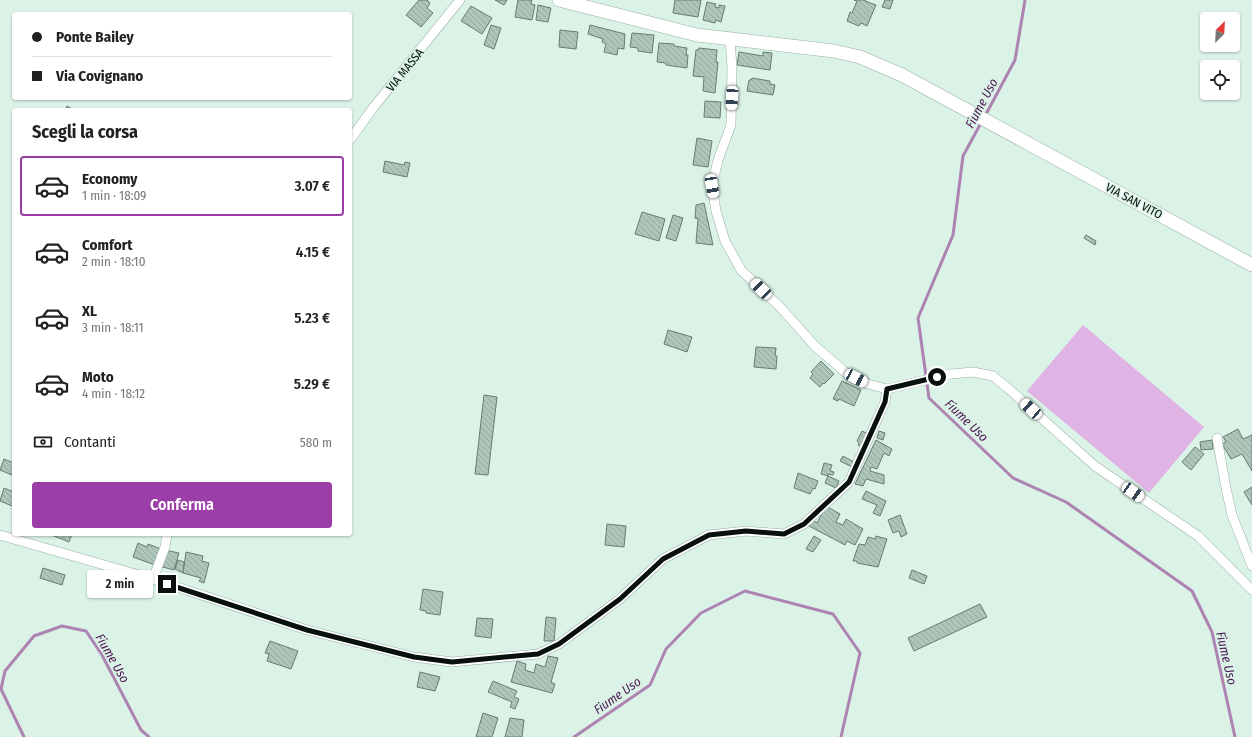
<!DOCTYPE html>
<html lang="it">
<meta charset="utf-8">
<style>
body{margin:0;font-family:"Fira Sans Condensed",sans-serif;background:#f6f6f6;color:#222;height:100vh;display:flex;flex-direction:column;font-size:15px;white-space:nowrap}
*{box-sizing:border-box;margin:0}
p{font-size:13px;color:#767676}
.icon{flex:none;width:22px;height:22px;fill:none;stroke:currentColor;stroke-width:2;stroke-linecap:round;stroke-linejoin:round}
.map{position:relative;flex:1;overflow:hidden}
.drawer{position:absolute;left:12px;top:108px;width:340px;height:428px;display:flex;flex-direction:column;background:#fff;border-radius:4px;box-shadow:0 1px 3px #0004}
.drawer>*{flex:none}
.guide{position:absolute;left:12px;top:12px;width:340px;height:88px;border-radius:4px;box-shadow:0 1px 3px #0004;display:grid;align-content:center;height:88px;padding:0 20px;background:#fff}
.needle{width:26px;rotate:24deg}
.fabs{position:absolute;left:1200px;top:12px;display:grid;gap:8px}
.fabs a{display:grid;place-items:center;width:40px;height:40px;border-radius:4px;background:#fff;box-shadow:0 1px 3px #0004;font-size:20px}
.end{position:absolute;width:18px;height:18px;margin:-9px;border:5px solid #08110d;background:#fff;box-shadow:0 0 0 2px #fff}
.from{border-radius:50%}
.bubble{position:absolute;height:28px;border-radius:4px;background:#fff;box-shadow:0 1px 3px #0004;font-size:13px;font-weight:600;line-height:28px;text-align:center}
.car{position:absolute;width:12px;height:24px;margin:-12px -6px;border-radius:5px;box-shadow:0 0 3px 1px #0007;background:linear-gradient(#fff 24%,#345 0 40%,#fff 0 76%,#345 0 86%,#fff 0)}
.guide b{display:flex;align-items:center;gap:14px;height:38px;font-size:15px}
.guide b+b{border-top:1px solid #e0e0e0}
.guide i{width:10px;height:10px;background:#222}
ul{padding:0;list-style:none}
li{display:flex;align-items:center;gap:12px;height:60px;margin:0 8px 6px;padding:0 12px;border:2px solid transparent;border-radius:4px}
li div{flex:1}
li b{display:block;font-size:15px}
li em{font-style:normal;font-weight:600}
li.current{border-color:#9c3ea8}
li>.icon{width:36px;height:36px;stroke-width:1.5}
h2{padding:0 20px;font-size:18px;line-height:48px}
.pay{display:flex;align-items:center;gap:10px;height:44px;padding:0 20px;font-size:15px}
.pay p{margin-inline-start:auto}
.primary-button{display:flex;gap:8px;margin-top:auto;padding:8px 20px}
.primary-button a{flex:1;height:46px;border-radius:4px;background:#9c3ea8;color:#fff;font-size:16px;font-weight:600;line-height:46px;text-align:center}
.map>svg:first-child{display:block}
</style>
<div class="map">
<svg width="1252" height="737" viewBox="0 0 1252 737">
<defs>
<pattern id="building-back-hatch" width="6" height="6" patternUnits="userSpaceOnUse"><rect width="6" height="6" fill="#aec6ba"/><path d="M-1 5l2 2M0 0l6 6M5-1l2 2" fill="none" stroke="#94a99f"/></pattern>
</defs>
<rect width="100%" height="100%" fill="#dbf3e7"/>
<path fill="#dfb3e4" d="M 1083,325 L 1204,427 L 1149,493 L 1027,391 Z"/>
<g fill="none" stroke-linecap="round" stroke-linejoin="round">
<g stroke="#ad83b2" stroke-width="3">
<path d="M 985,116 L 1015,60 L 1025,0"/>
<path d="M 981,123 L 963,156 L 953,235 L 918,318 L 929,398 L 1013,478 L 1066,502 L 1192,591 L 1212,632 L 1235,737"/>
<path d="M 24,737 L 1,689 L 5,671 L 34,636 L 62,626 L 86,631 L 102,655 L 141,730 L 149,737"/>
<path d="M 574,737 L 650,685 L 666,649 L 701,613 L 745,591 L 833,614 L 860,653 L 841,737"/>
</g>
</g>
<g fill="url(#building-back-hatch)" stroke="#667c71">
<path d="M 419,0 L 427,0 L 430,3 L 427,8 L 433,13 L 421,27 L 406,15 Z"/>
<path d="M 495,0 L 507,0 L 504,5 Z"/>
<path d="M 518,0 L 532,0 L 531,4 L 535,5 L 532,20 L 515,17 Z"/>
<path d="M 675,0 L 701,0 L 698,17 L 673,13 Z"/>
<path d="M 854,0 L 866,0 L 865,1 L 876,5 L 867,26 L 861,23 L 859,26 L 847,21 L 850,12 L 852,13 L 857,1 Z"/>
<path d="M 885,0 L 893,0 L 890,9 L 882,7 Z"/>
<path d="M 707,2 L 716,4 L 715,7 L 719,8 L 719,5 L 725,6 L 721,22 L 716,20 L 715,23 L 703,20 Z"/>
<path d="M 538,5 L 551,8 L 548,22 L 536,20 Z"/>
<path d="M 471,6 L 492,18 L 482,34 L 461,21 Z"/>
<path d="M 491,25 L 501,28 L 494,49 L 484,45 Z"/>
<path d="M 590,25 L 625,34 L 624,49 L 618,48 L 617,55 L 604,52 L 606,44 L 602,42 L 603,39 L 588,34 Z"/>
<path d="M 560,30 L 578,32 L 576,49 L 559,47 Z"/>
<path d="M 632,33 L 654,35 L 652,53 L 638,51 L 638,48 L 630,47 Z"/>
<path d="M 659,43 L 674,44 L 674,46 L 687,48 L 686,55 L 688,55 L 687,68 L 666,65 L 666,63 L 657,62 Z"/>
<path d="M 699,48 L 717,50 L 716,62 L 718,62 L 715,93 L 703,91 L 704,77 L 693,76 L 696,50 L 698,50 Z"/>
<path d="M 739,52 L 763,56 L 763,52 L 772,53 L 770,70 L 737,65 Z"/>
<path d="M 752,78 L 770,81 L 770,84 L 775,85 L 773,95 L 747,91 L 749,80 L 751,80 Z"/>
<path d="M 705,101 L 721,102 L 720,118 L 704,117 Z"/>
<path d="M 67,106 L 74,110 L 65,110 Z"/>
<path d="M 697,138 L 712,141 L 708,167 L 693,165 Z"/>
<path d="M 385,161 L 404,165 L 405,162 L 410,163 L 407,177 L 383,172 Z"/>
<path d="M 704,203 L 713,245 L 696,243 L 698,219 L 695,218 L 696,205 Z"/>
<path d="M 642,212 L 665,219 L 659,241 L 635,234 Z"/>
<path d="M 673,215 L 683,218 L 676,241 L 666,238 Z"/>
<path d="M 1086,235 L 1096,241 L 1095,245 L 1084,238 Z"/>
<path d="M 668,330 L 692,337 L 687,352 L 664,344 Z"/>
<path d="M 756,347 L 776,348 L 775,356 L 777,356 L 776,369 L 754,367 Z"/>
<path d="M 821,361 L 834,374 L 824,384 L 823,383 L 820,387 L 810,378 L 813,374 L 811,372 Z"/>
<path d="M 842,381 L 861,390 L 854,406 L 839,399 L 838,401 L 833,399 Z"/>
<path d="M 484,395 L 497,397 L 488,475 L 475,474 Z"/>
<path d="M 1238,429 L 1243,439 L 1252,435 L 1252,471 L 1242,454 L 1231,459 L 1222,444 L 1226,442 L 1223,437 Z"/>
<path d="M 862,431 L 868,434 L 861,447 L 858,445 L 859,443 L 857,441 Z"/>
<path d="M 879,431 L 885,433 L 883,440 L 877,438 Z"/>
<path d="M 876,440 L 892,449 L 889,456 L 884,453 L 877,469 L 871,467 L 870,471 L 884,475 L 884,484 L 866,479 L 863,486 L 855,484 Z"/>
<path d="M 1212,440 L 1213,449 L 1201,450 L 1200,442 Z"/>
<path d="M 1195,447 L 1204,454 L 1191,470 L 1182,462 Z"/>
<path d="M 843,456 L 854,462 L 852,467 L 840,461 Z"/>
<path d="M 4,459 L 14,463 L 14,476 L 0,470 Z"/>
<path d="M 824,463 L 832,465 L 830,471 L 834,472 L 833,475 L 828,474 L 828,476 L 821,474 Z"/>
<path d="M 798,473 L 818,481 L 815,489 L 813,488 L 810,494 L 794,488 Z"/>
<path d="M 828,476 L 839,481 L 836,488 L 825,483 Z"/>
<path d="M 1252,487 L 1252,505 L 1244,492 Z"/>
<path d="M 4,488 L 14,492 L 14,502 L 12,506 L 0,501 Z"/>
<path d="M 866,491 L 886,501 L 880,516 L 873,513 L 877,505 L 862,499 Z"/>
<path d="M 826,506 L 840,514 L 836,522 L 843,525 L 846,519 L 863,529 L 855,545 L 847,541 L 845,545 L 809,526 L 812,520 L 817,523 Z"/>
<path d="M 900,515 L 907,534 L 901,537 L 899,531 L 893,533 L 888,520 Z"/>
<path d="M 607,524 L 626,526 L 624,547 L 605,545 Z"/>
<path d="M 49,534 L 72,534 L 69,542 Z"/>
<path d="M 814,536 L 821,540 L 813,552 L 806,549 Z"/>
<path d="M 876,536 L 887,539 L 878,567 L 857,563 L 857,561 L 853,561 L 859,544 L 865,545 L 868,537 L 875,539 Z"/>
<path d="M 138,543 L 147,547 L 148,544 L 161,549 L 155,565 L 133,557 Z"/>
<path d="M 165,550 L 179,553 L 174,570 L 159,566 Z"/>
<path d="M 186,552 L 203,556 L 202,561 L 209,563 L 204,583 L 199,581 L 201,578 L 183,573 Z"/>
<path d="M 178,560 L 184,562 L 183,573 L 175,569 Z"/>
<path d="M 43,568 L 65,575 L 62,585 L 40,578 Z"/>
<path d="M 912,570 L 927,576 L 924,584 L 909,578 Z"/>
<path d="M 423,589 L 443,592 L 440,615 L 426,613 L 426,611 L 420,610 Z"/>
<path d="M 980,604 L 987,617 L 914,651 L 908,638 Z"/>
<path d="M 546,617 L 556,618 L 554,641 L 544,641 Z"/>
<path d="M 477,618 L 493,619 L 491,638 L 475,636 Z"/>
<path d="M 270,641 L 298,651 L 291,669 L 267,661 L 269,654 L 265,653 Z"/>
<path d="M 548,656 L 558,658 L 551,682 L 555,684 L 552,693 L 511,682 L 517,661 L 526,664 L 525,670 L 534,673 L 536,664 L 545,667 Z"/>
<path d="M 420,672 L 440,677 L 435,691 L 417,687 Z"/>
<path d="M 493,681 L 517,691 L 514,697 L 519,699 L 515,709 L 510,707 L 512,702 L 488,692 Z"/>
<path d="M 483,713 L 498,718 L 492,737 L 476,737 Z"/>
<path d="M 510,718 L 524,720 L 522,737 L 505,737 Z"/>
</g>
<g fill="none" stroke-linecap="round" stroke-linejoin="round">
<defs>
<g id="street">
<path d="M 730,40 L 732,67 L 731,125 L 718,160 L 712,186 L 716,211 L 725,241 L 741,270 L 781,308 L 815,346 L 845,372 L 868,384 L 887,389 L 951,374 L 973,372 L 993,376 L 1010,390 L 1095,466 L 1198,536 L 1252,590"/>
<path d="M 350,140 L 373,108 L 460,0"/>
<path d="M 1217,438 L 1226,488 L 1232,515 L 1252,566"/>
<path d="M 0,535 L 153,579 L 307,630 L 414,657 L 452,662 L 538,654 L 559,644 L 620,599 L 663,559 L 709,535 L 746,531 L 784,534 L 804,524 L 849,482 L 885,402 L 887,389"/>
<path d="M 153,579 L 165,547 L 167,534"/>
</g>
<path id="secondary" d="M 559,0 L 697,35 L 834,51 L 860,57 L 902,75 L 1252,265"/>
</defs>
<use href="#street" stroke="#98afa3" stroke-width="10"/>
<use href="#secondary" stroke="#98afa3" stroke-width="14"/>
<use href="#street" stroke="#fff" stroke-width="9"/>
<use href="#secondary" stroke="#fff" stroke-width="13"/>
</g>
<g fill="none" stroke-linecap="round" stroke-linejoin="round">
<path stroke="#08110d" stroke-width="5" d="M 167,584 L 307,630 L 414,657 L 452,662 L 538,654 L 559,644 L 620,599 L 663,559 L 709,535 L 746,531 L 784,534 L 804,524 L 849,482 L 885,402 L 887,389 L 937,377"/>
</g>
<g text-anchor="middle" stroke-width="3" stroke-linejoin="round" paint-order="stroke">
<g font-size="12" fill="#08110d" stroke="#dbf3e7">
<text transform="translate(405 70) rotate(-51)" y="4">VIA MASSA</text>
<text transform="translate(1134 201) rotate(28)" y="4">VIA SAN VITO</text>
</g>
<g font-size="13" font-style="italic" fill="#4d1853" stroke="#dbf3e7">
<text transform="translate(981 103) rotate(-62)" y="5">Fiume Uso</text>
<text transform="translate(967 420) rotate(44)" y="5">Fiume Uso</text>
<text transform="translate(113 658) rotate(60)" y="5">Fiume Uso</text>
<text transform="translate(1227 658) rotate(77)" y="5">Fiume Uso</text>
<text transform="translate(617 695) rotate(-35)" y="5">Fiume Uso</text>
</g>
</g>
</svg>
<div class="fabs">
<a><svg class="needle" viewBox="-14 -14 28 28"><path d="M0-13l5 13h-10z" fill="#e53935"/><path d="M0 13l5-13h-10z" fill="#767676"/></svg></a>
<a><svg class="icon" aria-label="locate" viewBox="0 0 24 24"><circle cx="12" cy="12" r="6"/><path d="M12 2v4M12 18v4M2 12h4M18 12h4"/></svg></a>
</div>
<i class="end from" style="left:937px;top:377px"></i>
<i class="end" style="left:167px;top:584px"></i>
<div class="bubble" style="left:87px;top:570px;width:66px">2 min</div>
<i class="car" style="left:732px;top:98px;rotate:183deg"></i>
<i class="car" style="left:712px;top:186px;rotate:170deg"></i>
<i class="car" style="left:761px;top:289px;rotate:314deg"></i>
<i class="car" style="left:856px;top:378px;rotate:118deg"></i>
<i class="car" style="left:1031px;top:409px;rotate:312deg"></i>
<i class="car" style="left:1133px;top:492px;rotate:124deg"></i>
<div class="guide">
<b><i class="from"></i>Ponte Bailey</b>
<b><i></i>Via Covignano</b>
</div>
<section class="drawer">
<h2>Scegli la corsa</h2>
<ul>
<li class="current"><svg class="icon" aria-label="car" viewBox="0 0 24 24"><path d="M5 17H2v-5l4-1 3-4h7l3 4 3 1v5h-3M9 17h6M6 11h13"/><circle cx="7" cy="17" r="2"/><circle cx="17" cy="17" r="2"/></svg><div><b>Economy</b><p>1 min · 18:09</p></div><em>3.07 €</em></li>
<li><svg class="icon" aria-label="car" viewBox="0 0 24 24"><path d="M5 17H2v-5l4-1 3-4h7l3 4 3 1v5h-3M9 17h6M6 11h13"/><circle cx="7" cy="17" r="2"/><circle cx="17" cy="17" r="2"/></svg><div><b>Comfort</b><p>2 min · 18:10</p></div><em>4.15 €</em></li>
<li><svg class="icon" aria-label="car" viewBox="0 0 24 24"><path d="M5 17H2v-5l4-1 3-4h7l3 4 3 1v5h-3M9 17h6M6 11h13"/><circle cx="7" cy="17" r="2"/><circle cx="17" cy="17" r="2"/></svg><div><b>XL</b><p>3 min · 18:11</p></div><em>5.23 €</em></li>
<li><svg class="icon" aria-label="car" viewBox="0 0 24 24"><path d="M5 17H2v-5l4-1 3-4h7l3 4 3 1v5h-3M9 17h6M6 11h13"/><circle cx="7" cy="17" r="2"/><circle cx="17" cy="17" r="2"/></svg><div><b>Moto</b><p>4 min · 18:12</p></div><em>5.29 €</em></li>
</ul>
<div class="pay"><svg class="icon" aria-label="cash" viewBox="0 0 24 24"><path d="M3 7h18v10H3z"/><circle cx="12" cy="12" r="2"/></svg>Contanti<p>580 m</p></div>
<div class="primary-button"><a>Conferma</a></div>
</section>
</div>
